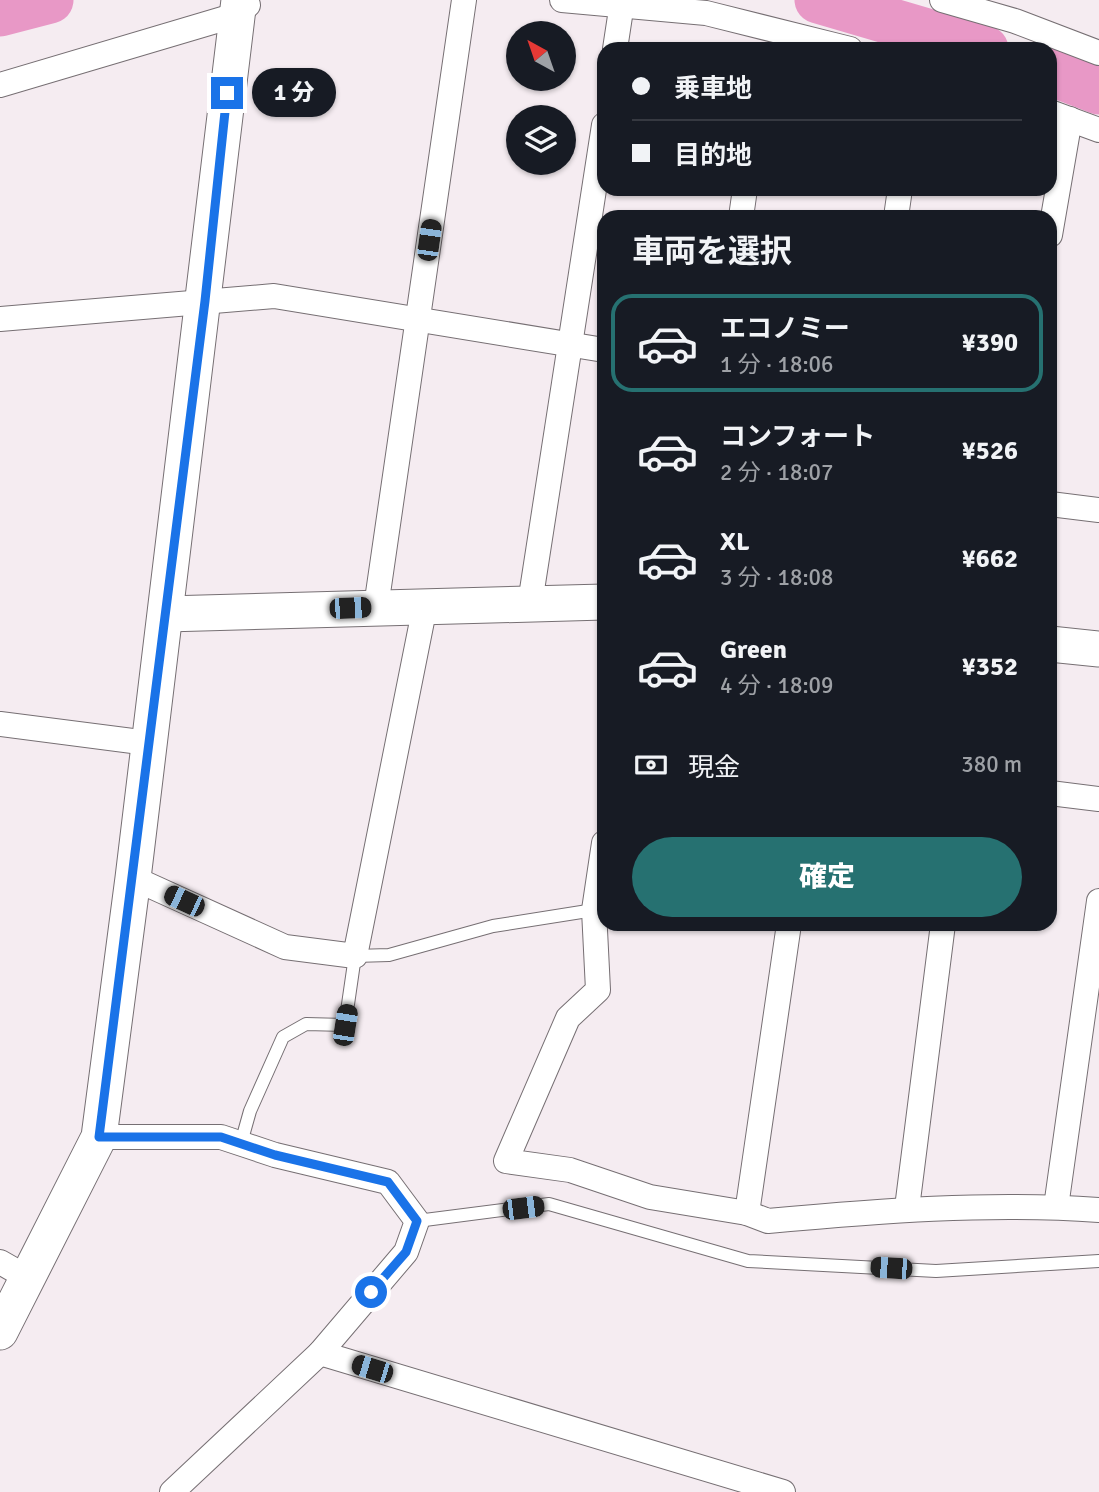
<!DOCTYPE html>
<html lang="ja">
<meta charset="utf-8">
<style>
body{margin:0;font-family:Signika,"Noto Sans JP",sans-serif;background:#242831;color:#f1f3f6;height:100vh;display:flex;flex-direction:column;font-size:26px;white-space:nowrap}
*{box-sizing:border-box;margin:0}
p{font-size:23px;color:#9ea1a6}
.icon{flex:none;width:38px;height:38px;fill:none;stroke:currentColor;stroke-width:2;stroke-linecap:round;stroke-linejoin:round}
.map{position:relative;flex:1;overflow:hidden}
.sheet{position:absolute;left:597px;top:210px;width:460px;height:721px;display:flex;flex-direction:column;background:#171b24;border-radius:21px;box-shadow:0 2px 5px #0004}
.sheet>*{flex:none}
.hud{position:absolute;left:597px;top:42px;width:460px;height:154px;border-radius:21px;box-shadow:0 2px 5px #0004;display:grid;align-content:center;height:154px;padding:0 35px;background:#171b24}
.needle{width:46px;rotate:320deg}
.buttons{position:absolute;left:506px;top:21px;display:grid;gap:14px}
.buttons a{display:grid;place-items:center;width:70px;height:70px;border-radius:50%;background:#171b24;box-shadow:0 2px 5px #0004;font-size:35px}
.end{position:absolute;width:32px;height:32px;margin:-16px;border:9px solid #1a73e8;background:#fff;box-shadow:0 0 0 4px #fff}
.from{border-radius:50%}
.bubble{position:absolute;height:49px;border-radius:24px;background:#171b24;box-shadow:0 2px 5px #0004;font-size:23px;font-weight:800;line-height:49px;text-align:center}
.car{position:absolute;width:21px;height:42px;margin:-21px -10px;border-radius:9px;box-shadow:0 0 5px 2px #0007;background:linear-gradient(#222 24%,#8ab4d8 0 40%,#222 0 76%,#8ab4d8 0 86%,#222 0)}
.hud b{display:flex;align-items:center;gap:24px;height:66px;font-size:26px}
.hud b+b{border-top:2px solid #363941}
.hud i{width:18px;height:18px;background:#f1f3f6}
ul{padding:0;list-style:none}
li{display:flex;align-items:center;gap:21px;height:98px;margin:0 14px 10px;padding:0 21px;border:4px solid transparent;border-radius:21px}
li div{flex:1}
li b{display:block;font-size:26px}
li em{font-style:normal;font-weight:800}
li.current{border-color:#267171}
li>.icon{width:63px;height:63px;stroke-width:1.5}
h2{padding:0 35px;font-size:32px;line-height:84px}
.pay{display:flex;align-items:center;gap:18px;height:77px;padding:0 35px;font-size:26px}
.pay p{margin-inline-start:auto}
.cta{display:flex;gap:14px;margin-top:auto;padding:14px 35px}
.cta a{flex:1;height:80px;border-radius:42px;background:#267171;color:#fff;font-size:28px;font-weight:800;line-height:80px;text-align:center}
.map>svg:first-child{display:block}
</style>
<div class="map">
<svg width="1099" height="1492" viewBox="0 0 1099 1492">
<rect width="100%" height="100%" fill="#f5ecf1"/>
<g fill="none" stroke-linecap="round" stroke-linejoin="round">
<g stroke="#e898c6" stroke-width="47">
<path d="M 818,0 L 985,49"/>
<path d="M 0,13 L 50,0"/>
<path d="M 1050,72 L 1099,91"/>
</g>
<defs>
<g id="lane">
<path d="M 241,1143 L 250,1111 L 283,1037 L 306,1024 L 345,1025 L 355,956 L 389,955 L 493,926 L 594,910"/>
<path d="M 417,1221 L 549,1204 L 748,1261 L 936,1271 L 1099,1261"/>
</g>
<g id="street">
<path d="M 562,0 L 706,13 L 850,49"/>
<path d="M 942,0 L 1015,21 L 1099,53"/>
<path d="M 615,49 L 622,3"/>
<path d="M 0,85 L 236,15 L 248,5"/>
<path d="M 1050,112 L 1099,130"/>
<path d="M 741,217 L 745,189"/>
<path d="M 896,217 L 900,189"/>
<path d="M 1050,235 L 1070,119"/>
<path d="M 0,319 L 274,296 L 604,350"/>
<path d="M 1050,504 L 1099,510"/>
<path d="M 530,603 L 604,125"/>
<path d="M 376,607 L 464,0"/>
<path d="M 0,724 L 148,743"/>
<path d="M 1050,793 L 1099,799"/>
<path d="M 604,843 L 594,910 L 598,990 L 568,1018 L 506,1161 L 570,1170 L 650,1197 L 747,1213 L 768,1221 C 878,1211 988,1202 1099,1210"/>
<path d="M 133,878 L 285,947 L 355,956 L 425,606"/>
<path d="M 99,1137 L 221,1137 L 275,1155 L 388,1182 L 417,1221 L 406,1252 L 320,1353 L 172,1492"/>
<path d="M 1056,1207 L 1099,901"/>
<path d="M 907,1208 L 943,924"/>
<path d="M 747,1213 L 789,924"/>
<path d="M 0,1262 L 28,1278"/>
<path d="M 320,1353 L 783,1492"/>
</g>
<g id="secondary">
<path d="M 166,614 L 604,602"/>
<path d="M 1050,644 L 1099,649"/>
<path d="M 0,1332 L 99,1137 L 133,878 L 239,0"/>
</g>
</defs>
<use href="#lane" stroke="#766f73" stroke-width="14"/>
<use href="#street" stroke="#766f73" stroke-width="26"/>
<use href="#secondary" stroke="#766f73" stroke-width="37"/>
<use href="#lane" stroke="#fff" stroke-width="12"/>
<use href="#street" stroke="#fff" stroke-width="24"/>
<use href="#secondary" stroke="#fff" stroke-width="35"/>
</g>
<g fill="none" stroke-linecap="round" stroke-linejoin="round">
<path stroke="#1a73e8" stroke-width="9" d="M 227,93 L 205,301 L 99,1137 L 221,1137 L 275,1155 L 388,1182 L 417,1221 L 406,1252 L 371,1292"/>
</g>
</svg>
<div class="buttons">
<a><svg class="needle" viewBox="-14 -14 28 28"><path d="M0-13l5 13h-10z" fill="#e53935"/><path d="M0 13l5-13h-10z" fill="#9ea1a6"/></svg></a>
<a><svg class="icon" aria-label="layers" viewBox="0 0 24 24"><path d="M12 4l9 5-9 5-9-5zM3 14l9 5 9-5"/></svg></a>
</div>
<i class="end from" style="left:371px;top:1292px"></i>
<i class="end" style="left:227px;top:93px"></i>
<div class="bubble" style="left:252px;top:68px;width:84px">1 分</div>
<i class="car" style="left:429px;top:240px;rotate:8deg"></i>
<i class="car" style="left:350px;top:608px;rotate:88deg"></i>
<i class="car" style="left:184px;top:901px;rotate:295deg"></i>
<i class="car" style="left:345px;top:1025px;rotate:9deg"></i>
<i class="car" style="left:523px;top:1208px;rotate:83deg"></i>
<i class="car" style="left:891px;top:1268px;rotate:274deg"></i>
<i class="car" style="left:372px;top:1369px;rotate:287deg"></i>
<div class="hud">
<b><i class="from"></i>乗車地</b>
<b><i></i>目的地</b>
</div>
<section class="sheet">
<h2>車両を選択</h2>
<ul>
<li class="current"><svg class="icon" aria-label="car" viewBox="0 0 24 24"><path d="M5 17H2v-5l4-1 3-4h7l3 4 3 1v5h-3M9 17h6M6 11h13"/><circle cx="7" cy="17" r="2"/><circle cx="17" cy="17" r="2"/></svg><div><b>エコノミー</b><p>1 分 · 18:06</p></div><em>¥390</em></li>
<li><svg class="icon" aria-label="car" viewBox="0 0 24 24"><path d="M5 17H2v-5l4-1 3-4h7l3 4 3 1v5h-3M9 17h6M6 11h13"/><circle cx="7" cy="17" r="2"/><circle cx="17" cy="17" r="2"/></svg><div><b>コンフォート</b><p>2 分 · 18:07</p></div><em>¥526</em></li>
<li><svg class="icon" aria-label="car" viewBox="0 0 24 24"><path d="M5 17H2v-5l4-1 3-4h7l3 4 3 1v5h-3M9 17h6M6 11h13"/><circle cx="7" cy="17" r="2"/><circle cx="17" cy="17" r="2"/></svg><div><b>XL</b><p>3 分 · 18:08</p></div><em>¥662</em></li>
<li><svg class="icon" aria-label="car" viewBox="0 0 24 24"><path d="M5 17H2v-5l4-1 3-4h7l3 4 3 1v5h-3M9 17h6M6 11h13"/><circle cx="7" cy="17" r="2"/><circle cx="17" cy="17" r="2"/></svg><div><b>Green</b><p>4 分 · 18:09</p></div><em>¥352</em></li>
</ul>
<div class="pay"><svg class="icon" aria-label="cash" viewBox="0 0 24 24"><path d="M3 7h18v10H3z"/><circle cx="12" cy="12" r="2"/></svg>現金<p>380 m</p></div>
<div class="cta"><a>確定</a></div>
</section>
</div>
